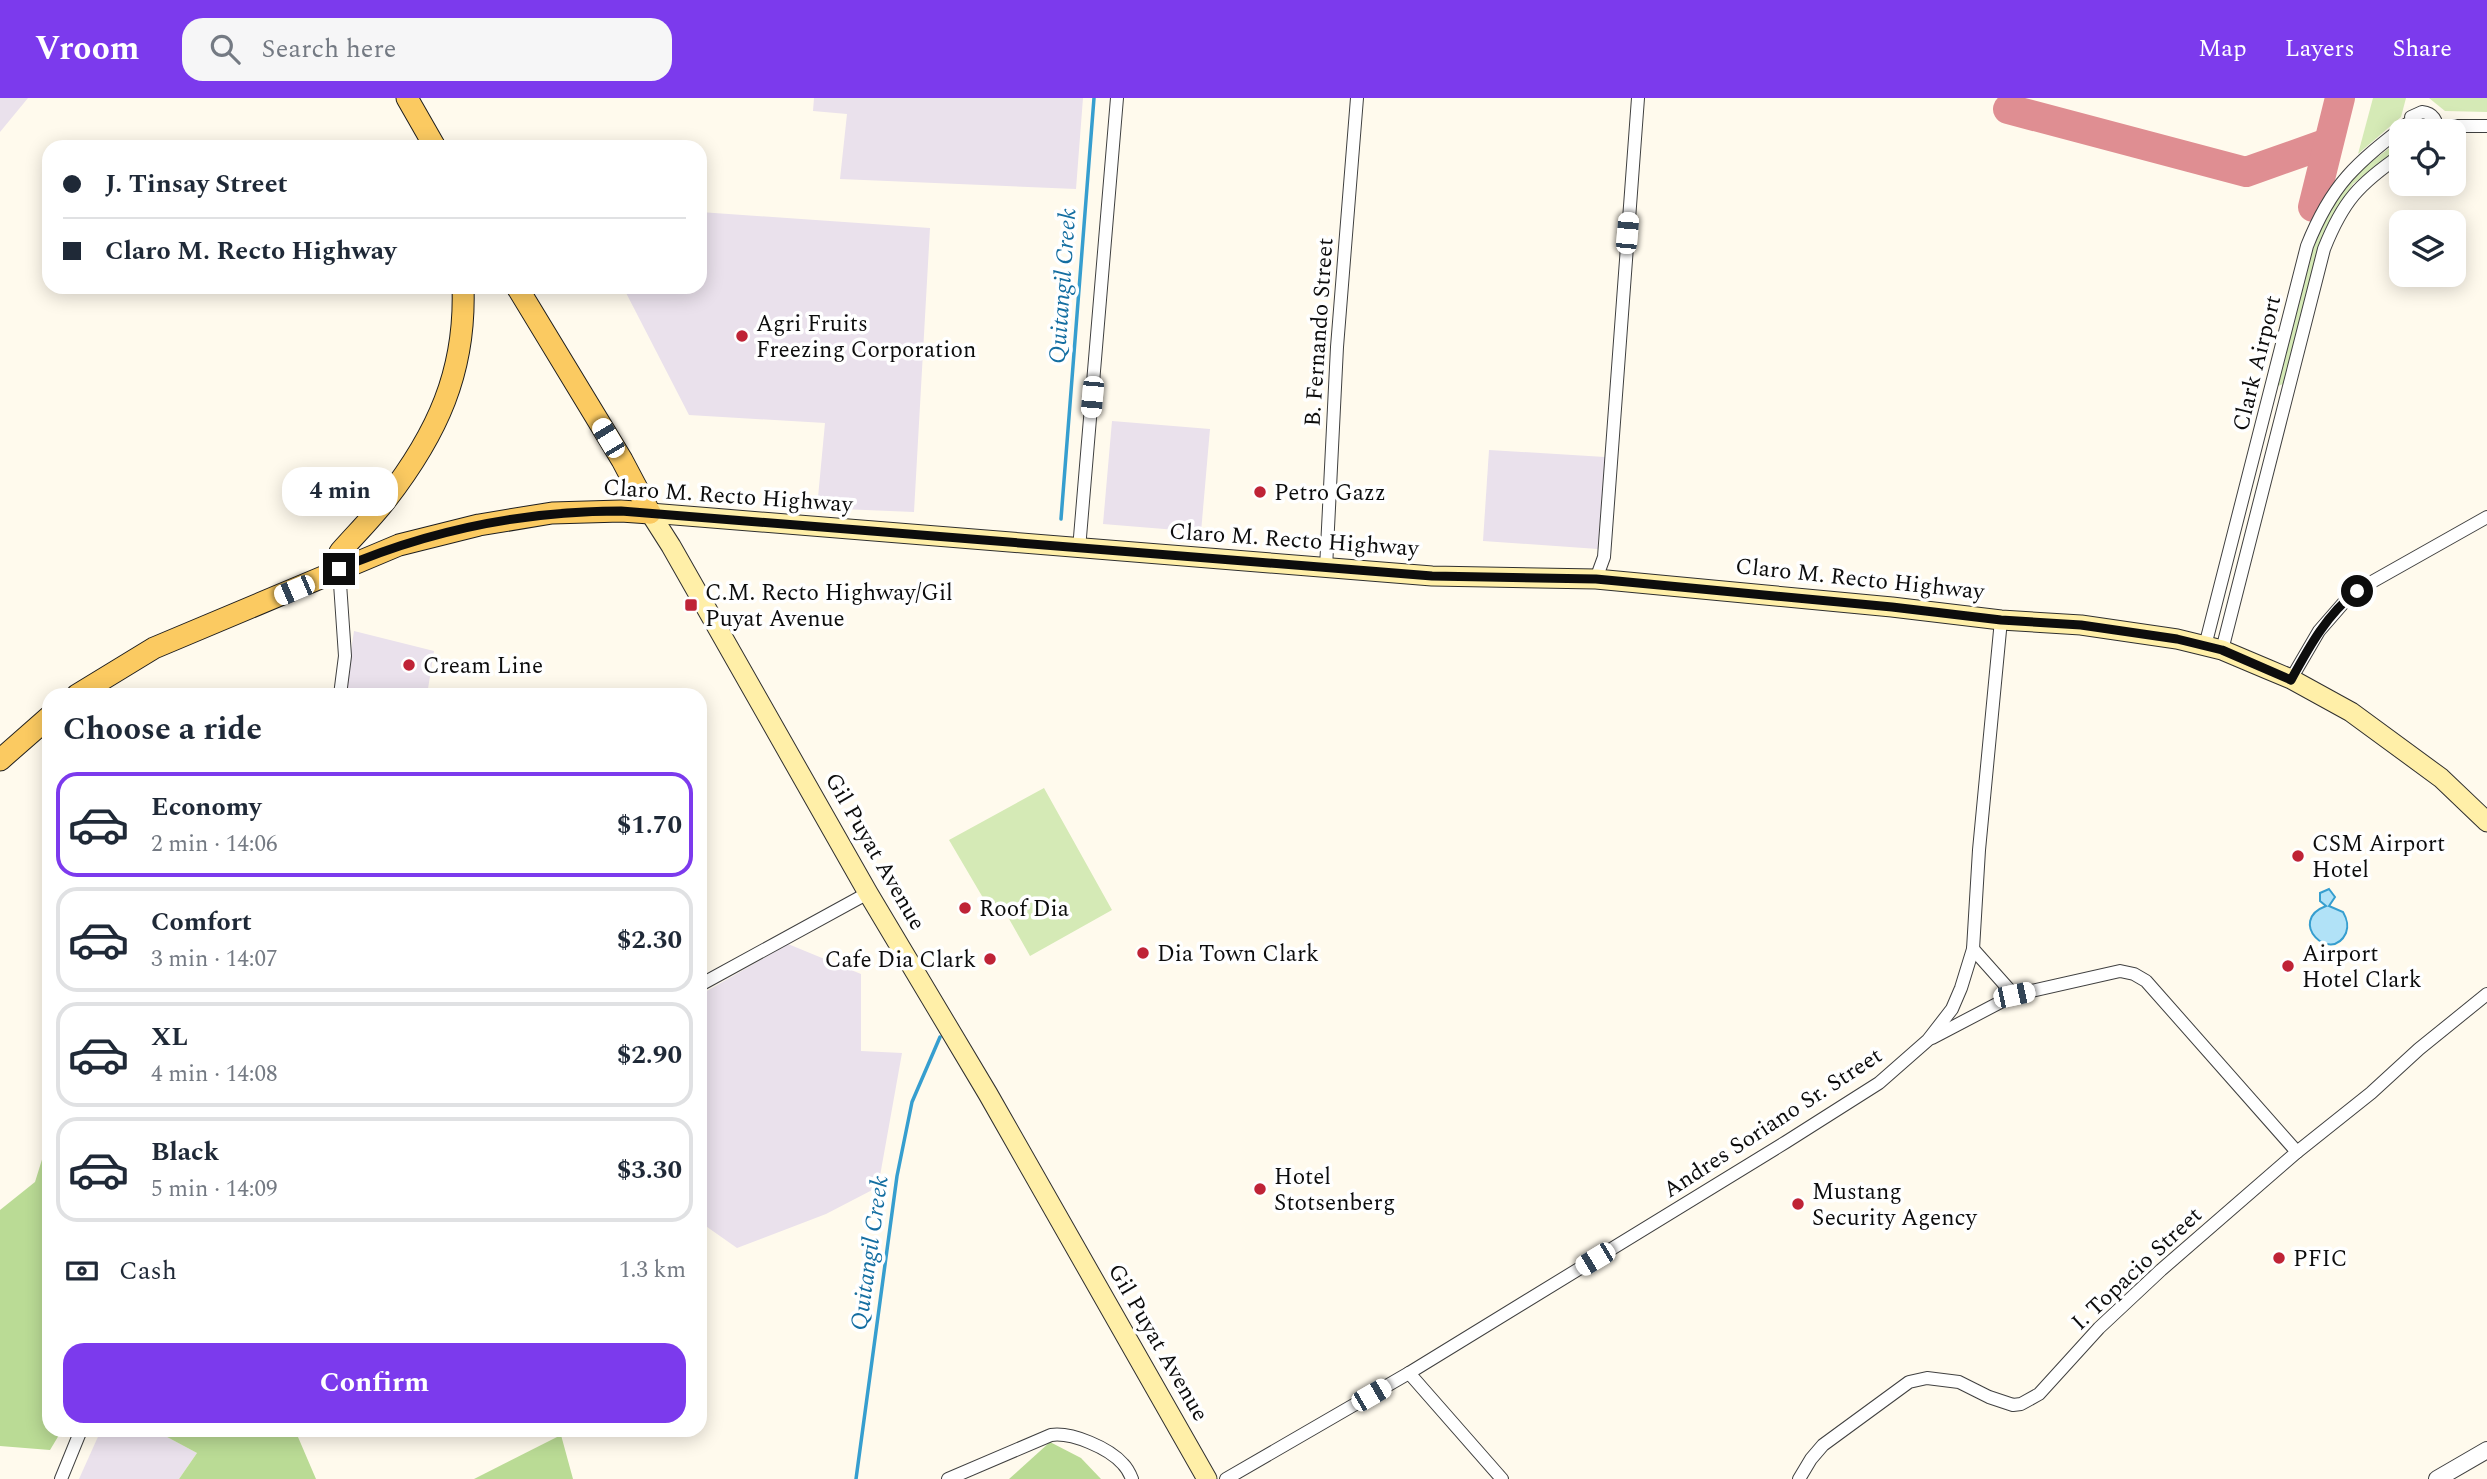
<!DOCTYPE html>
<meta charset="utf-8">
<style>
body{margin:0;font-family:Spectral,serif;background:#f6f6f7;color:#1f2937;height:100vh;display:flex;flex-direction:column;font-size:26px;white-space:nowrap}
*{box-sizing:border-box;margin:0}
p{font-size:23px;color:#747a83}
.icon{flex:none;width:38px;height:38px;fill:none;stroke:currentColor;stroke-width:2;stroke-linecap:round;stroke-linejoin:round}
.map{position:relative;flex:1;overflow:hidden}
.panel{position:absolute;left:42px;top:590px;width:665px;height:749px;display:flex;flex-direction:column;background:#fff;border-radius:21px;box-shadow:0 4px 18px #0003}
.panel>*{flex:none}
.hud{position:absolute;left:42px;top:42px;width:665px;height:154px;border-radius:21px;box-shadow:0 4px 18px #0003;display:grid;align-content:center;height:154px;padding:0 21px;background:#fff}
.fabs{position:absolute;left:2389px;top:21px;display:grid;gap:14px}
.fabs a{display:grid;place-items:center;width:77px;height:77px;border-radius:14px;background:#fff;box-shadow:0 4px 18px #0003;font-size:35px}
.end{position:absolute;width:32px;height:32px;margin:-16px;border:9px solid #0d0d0d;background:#fff;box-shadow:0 0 0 4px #fff}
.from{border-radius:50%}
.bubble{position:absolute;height:49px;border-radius:21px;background:#fff;box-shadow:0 4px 18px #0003;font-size:23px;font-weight:700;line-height:49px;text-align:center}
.car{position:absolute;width:21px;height:42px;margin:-21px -10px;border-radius:9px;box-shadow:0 0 5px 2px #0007;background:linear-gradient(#fff 24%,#345 0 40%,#fff 0 76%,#345 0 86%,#fff 0)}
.hud b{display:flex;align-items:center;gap:24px;height:66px;font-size:26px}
.hud b+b{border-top:2px solid #e0e1e3}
.hud i{width:18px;height:18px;background:#1f2937}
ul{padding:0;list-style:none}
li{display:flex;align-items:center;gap:21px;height:105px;margin:0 14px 10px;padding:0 7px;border:4px solid #e0e1e3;border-radius:21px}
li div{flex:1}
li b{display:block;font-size:26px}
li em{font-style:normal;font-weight:700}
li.selected{border-color:#7c3aed}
li>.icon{width:63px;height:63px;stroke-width:1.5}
h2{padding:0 21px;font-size:32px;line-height:84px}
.pay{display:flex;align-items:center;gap:18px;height:77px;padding:0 21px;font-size:26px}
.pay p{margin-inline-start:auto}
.button{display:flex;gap:14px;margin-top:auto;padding:14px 21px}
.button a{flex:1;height:80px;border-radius:21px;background:#7c3aed;color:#fff;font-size:28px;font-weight:700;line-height:80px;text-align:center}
header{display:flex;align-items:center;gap:42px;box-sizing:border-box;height:98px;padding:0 35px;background:#7c3aed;color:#fff}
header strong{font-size:33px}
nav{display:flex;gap:38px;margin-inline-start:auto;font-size:24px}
.search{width:490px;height:63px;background:#f6f6f7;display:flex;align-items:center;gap:18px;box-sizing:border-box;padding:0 24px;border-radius:21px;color:#747a83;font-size:26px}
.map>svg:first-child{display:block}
</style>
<header>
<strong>Vroom</strong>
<div class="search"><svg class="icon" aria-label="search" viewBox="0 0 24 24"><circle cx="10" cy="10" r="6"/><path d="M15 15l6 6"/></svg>Search here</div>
<nav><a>Map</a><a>Layers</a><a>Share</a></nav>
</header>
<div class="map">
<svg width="2487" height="1381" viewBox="0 0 2487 1381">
<rect width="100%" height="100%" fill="#fffaed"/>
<g fill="#eae1ec">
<path d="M 0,0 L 28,0 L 0,34 Z"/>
<path d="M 814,0 L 1083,0 L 1076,91 L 840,81 L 847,16 L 813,13 Z"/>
<path d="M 700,114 L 930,130 L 914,414 L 817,410 L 825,325 L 689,317 L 623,189 L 700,189 Z"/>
<path d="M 1112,323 L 1210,331 L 1201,434 L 1103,426 Z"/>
<path d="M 1489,352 L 1605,359 L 1598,451 L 1483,443 Z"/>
<path d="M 354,533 L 434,553 L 427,597 L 344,597 Z"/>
<path d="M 788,846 L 861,876 L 861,953 L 902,955 L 878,1089 L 826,1116 L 737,1150 L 700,1124 L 700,897 Z"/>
<path d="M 101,1332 L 154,1332 L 197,1355 L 179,1381 L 79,1381 Z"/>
</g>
<g fill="#d5eab6">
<path d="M 2373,0 L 2406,0 L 2401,19 L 2358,56 Z"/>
<path d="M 2429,0 L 2487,0 L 2487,14 L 2445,13 Z"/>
<path d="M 2401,41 L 2401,49 L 2353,86 L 2325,131 L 2283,286 L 2278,288 L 2313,151 L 2327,116 L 2345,88 L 2362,71 Z"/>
<path d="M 1044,690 L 1112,812 L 1030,858 L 1000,805 L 989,810 L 949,742 Z"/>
</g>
<g fill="#badb95">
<path d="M 49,1039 L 49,1332 L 62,1332 L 50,1352 L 0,1348 L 0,1112 L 35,1084 Z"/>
<path d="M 154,1332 L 295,1332 L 316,1381 L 179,1381 L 197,1355 Z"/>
<path d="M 561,1337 L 573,1381 L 474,1381 Z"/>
<path d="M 1050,1344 L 1081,1360 L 1101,1381 L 1009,1381 Z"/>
</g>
<path fill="#b1e2f7" stroke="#369ecf" stroke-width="2" d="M 2329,791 L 2335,799 L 2329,808 L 2343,814 C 2347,821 2349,827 2346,835 C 2331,867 2286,823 2326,808 L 2320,803 L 2320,795 Z"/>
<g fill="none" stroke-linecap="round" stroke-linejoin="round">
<g stroke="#369ecf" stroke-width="3.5">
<path d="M 1061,421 L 1094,0"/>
<path d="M 856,1381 L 897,1078 L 912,1004 L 940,939"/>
</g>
<g stroke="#df8e92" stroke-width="30">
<path d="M 2008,11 L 2246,74 L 2328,45"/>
<path d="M 2313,109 L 2340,0"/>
</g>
<defs>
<g id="minor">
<path d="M 2411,19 L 2422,14 C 2433,15 2438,23 2436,33"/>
<path d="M 2437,28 L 2487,28"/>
<path d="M 1079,451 L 1117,0"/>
<path d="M 1326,470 L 1337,249 L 1357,0"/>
<path d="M 339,471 L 345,558 L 340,597"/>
<path d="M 1596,481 L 1604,459 L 1638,0"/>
<path d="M 2205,548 L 2307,148 C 2332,85 2356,66 2407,26"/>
<path d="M 2222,552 L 2324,151 C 2343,103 2359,86 2401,57"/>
<path d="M 2291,581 L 2319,533 L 2346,502 L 2370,485 L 2487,419"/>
<path d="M 1973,851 L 2014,897"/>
<path d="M 700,887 L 868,795"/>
<path d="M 1932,940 L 2014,897 L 2120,873 L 2134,876 L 2146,883 L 2297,1054"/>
<path d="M 1409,1275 L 1502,1381"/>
<path d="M 61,1381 L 81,1332"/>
<path d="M 948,1381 L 1051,1337 C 1072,1334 1109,1350 1123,1366 C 1127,1370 1130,1376 1132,1381"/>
<path d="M 1226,1381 L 1409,1275 L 1786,1044 L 1879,985 L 1928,942 L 1952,911 L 1961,890 L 1973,851 L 1979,752 L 2001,522"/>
<path d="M 1799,1381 L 1811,1361 L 1823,1347 L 1909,1284 L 1927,1280 L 1959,1284 L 1989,1299 L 2013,1307 L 2021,1306 L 2039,1296 L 2099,1230 L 2161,1172 L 2297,1054 L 2371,995 L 2419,951 L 2487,896"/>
</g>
<path id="tertiary" d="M 2437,1381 L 2487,1352"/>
<g id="secondary">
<path d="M 650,415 L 1432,478 L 1596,481 L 1892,509 L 2001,522 L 2081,527 L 2177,541 L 2222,552 L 2267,571 L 2291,581 L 2351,614 L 2441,680 L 2487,724"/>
<path d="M 650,415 L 671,448 L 868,795 L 988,996 L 1207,1381"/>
</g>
<g id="primary">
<path d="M 407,0 L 435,49"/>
<path d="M 517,189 L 622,362 L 650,415"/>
<path d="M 339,471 L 340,454 C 355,437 372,420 386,402 C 437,336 466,274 463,189"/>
<path d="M 77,597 L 154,550 L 399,447 L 479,427 L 552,415 L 621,413 L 650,415"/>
<path d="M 0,662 L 49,619"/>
</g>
</defs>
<use href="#minor" stroke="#404040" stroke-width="14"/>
<use href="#tertiary" stroke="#404040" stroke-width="18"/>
<use href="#secondary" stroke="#2f2f2f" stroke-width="21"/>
<use href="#primary" stroke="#1e1e1e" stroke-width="23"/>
<use href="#minor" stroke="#fff" stroke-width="12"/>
<use href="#tertiary" stroke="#fff" stroke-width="16"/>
<use href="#secondary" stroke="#ffefa8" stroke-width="19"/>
<use href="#primary" stroke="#fbca61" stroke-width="21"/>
</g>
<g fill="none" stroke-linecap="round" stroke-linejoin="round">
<path stroke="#0d0d0d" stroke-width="9" d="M 339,471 C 429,432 523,413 621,413 L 1432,478 L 1596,481 L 1892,509 L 2001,522 L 2081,527 L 2177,541 L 2222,552 L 2291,582 C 2309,549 2327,516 2357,493"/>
</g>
<g fill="#bf2336" stroke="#fff" stroke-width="2.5">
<circle cx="742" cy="238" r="7"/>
<circle cx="1260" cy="394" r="7"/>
<rect x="684" y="500" width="14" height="14" rx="3.5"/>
<circle cx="409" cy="567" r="7"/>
<circle cx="2298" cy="758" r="7"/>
<circle cx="965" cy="810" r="7"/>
<circle cx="1143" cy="855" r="7"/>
<circle cx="990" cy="861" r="7"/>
<circle cx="2288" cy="868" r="7"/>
<circle cx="1260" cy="1091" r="7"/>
<circle cx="1798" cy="1106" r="7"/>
<circle cx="2279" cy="1160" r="7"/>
</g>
<g text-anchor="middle" stroke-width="7" stroke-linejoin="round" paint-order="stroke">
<g font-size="23" fill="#0d0d0d" stroke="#fff" text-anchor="start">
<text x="756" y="233">Agri Fruits<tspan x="756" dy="26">Freezing Corporation</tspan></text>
<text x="1274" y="402">Petro Gazz</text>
<text x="705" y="502">C.M. Recto Highway/Gil<tspan x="705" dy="26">Puyat Avenue</tspan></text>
<text x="423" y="575">Cream Line</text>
<text x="2312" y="753">CSM Airport<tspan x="2312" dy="26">Hotel</tspan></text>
<text x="979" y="818">Roof Dia</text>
<text x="1157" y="863">Dia Town Clark</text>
<text x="2302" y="863">Airport<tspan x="2302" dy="26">Hotel Clark</tspan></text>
<text x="976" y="869" text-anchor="end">Cafe Dia Clark</text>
<text x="1274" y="1086">Hotel<tspan x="1274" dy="26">Stotsenberg</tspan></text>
<text x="1812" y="1101">Mustang<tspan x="1812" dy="26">Security Agency</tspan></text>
<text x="2293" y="1168">PFIC</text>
</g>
<g font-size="23" fill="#0d0d0d" stroke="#fff">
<text transform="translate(1318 234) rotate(-86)" y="8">B. Fernando Street</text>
<text transform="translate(2256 265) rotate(-76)" y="8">Clark Airport</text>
<text transform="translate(728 397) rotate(4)" y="8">Claro M. Recto Highway</text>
<text transform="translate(1294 441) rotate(4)" y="8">Claro M. Recto Highway</text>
<text transform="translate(1860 480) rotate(6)" y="8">Claro M. Recto Highway</text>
<text transform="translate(876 753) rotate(60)" y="8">Gil Puyat Avenue</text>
<text transform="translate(1772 1024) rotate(-33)" y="8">Andres Soriano Sr. Street</text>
<text transform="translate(2136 1170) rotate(-43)" y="8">I. Topacio Street</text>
<text transform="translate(1159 1244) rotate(60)" y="8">Gil Puyat Avenue</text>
</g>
<g font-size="24" font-style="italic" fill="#146ea1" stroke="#fff">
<text transform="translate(1062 188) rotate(-86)" y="8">Quitangil Creek</text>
<text transform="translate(869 1155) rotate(-82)" y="8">Quitangil Creek</text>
</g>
</g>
</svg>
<div class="fabs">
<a><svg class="icon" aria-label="locate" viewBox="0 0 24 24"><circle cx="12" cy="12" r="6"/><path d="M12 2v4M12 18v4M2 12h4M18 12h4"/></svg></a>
<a><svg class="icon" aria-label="layers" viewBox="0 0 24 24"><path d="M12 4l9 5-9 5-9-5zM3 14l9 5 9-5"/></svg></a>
</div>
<i class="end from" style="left:2357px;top:493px"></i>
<i class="end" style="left:339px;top:471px"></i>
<div class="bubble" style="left:282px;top:369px;width:116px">4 min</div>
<i class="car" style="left:1627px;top:135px;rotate:5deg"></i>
<i class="car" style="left:1092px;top:299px;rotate:185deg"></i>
<i class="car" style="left:608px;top:340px;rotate:329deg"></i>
<i class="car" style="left:294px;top:492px;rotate:247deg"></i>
<i class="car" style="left:2014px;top:897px;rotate:78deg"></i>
<i class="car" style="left:1595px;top:1161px;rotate:239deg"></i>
<i class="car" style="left:1371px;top:1297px;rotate:60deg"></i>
<div class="hud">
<b><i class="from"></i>J. Tinsay Street</b>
<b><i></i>Claro M. Recto Highway</b>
</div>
<section class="panel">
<h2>Choose a ride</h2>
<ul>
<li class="selected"><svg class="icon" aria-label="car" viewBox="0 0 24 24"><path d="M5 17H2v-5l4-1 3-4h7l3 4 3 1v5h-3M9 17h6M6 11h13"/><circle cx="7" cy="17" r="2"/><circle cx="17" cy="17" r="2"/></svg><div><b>Economy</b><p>2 min · 14:06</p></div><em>$1.70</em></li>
<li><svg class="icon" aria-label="car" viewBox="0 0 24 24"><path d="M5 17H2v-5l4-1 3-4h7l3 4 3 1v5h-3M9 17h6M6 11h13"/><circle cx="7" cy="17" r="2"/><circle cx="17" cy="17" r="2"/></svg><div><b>Comfort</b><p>3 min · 14:07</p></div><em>$2.30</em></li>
<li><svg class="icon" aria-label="car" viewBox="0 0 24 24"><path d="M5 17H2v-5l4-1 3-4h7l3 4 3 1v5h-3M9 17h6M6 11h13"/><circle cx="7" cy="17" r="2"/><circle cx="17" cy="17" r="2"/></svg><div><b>XL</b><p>4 min · 14:08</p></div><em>$2.90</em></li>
<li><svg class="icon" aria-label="car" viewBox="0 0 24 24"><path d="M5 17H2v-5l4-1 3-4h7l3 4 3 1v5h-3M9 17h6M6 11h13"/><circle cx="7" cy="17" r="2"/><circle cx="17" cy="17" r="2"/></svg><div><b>Black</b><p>5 min · 14:09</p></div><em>$3.30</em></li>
</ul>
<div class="pay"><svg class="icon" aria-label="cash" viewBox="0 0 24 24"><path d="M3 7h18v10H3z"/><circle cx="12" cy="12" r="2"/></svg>Cash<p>1.3 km</p></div>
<div class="button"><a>Confirm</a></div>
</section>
</div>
